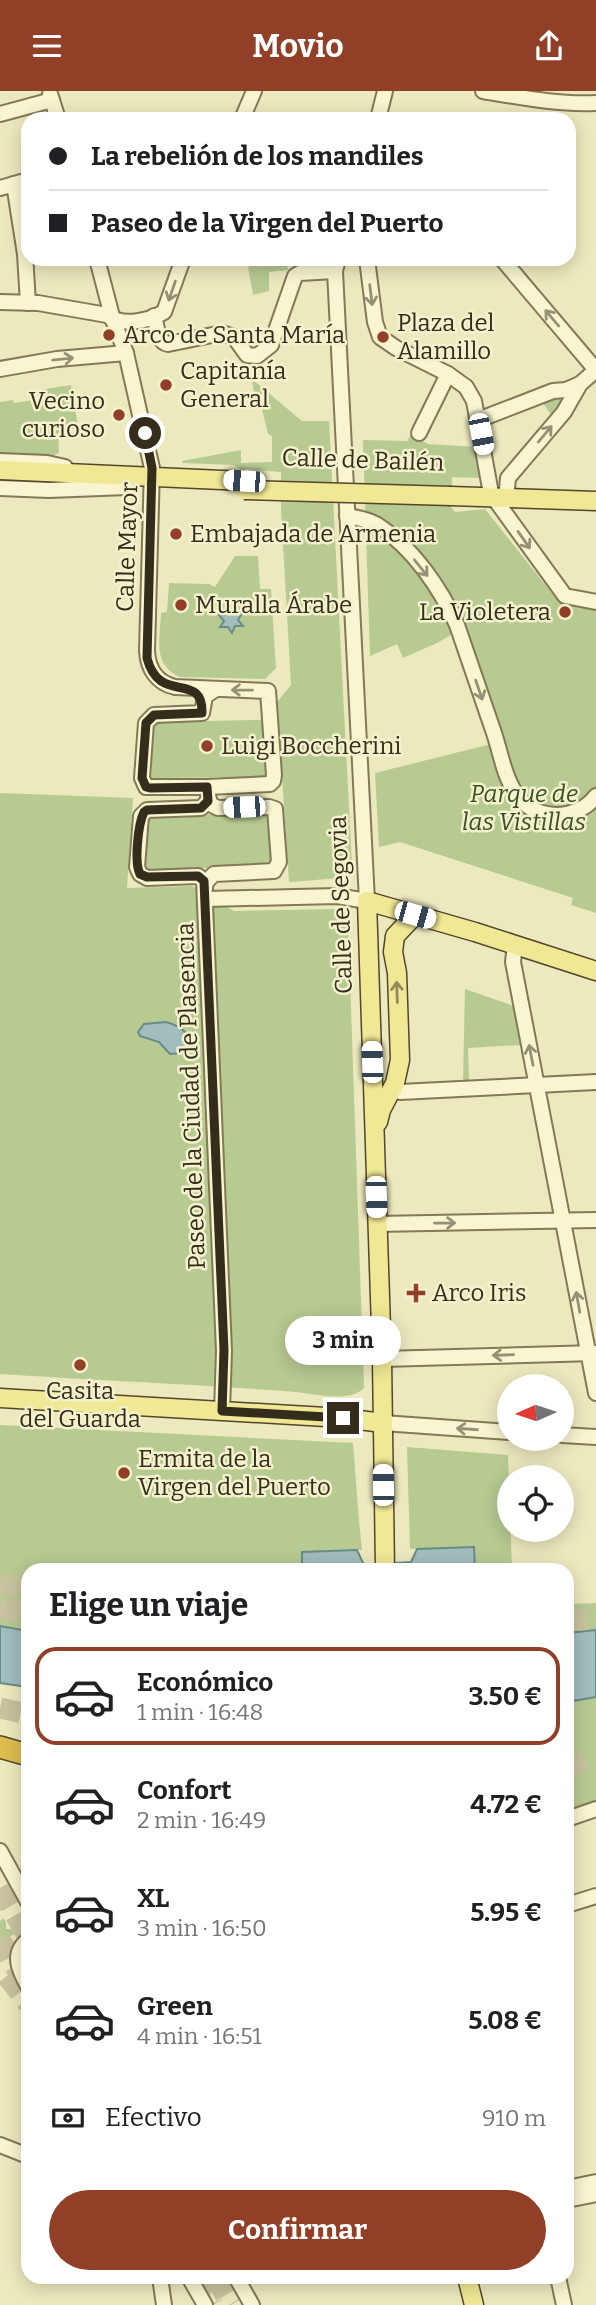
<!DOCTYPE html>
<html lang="es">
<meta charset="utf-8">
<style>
body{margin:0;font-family:Bitter,serif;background:#f2f2f2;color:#202124;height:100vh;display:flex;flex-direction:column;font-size:26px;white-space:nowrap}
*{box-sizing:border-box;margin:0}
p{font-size:23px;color:#757577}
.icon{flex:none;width:38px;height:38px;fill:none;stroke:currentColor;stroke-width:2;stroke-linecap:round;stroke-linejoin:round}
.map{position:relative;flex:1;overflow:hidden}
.sheet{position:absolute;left:21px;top:1472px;width:553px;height:721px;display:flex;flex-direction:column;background:#fff;border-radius:21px;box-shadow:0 4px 18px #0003}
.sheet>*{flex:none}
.hud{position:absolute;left:21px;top:21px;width:555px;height:154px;border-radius:21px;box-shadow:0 4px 18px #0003;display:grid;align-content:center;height:154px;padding:0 28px;background:#fff}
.needle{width:46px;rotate:267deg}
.fabs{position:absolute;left:497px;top:1283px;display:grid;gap:14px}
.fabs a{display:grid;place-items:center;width:77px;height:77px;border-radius:50%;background:#fff;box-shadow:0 4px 18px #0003;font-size:35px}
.end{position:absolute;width:32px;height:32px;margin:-16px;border:9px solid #342d1c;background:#fff;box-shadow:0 0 0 4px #fff}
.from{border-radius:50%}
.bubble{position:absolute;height:49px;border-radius:24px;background:#fff;box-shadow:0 4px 18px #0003;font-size:23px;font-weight:700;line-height:49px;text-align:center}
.car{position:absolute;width:21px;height:42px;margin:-21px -10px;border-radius:9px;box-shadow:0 0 5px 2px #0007;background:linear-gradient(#fff 24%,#345 0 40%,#fff 0 76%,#345 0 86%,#fff 0)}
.hud b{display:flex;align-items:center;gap:24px;height:66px;font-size:26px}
.hud b+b{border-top:2px solid #e0e0e0}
.hud i{width:18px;height:18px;background:#202124}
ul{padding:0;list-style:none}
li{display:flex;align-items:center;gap:21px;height:98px;margin:0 14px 10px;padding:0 14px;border:4px solid transparent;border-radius:21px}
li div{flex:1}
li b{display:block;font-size:26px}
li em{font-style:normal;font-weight:700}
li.current{border-color:#923f28}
li>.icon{width:63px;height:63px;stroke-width:1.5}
h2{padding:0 28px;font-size:32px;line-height:84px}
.pay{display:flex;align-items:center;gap:18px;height:77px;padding:0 28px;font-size:26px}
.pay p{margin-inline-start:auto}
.action{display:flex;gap:14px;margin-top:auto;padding:14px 28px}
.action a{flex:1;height:80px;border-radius:42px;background:#923f28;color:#fff;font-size:28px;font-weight:700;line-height:80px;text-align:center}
header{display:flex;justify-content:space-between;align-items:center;height:91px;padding:0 28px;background:#923f28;color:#fff;font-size:32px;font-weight:700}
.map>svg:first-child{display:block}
</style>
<header><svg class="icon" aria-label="menu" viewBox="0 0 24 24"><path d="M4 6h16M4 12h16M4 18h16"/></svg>Movio<svg class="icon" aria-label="share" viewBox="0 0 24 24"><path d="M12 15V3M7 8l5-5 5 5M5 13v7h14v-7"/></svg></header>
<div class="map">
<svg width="596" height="2214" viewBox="0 0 596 2214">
<rect width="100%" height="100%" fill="#ede9be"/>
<g fill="#b7ca92">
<path d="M 254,168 L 287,168 L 288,179 L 269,181 L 269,200 L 253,204 L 248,176 L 251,175 L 250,170 Z"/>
<path d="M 252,288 L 302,330 L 329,330 L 352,775 L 340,787 L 289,791 L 277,611 L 291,594 L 281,418 L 281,381 L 246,378 L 243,380 L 234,374 L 183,372 L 182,370 L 241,359 L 241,372 L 272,371 L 272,345 L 268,343 L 262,318 L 256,317 Z"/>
<path d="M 71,294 L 78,335 L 80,336 L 58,342 L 59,362 L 52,365 L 0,363 L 0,311 L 13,309 L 14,312 L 41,308 L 40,299 Z"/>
<path d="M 557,307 L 561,309 L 563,314 L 553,327 L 543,312 Z"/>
<path d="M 411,343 L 428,353 L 479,356 L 482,387 L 452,386 L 451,416 L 455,421 L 485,418 L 558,510 L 596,516 L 596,822 L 571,814 L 573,807 L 400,751 L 379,756 L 375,682 L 503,650 L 465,536 L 437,552 L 403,567 L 397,553 L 370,565 L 363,349 L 407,350 Z"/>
<path d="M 235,465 L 258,465 L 260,498 L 271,498 L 276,577 L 265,588 L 180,586 C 152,574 160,548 161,522 L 167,521 L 169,492 L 209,493 L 215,496 Z"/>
<path d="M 260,629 L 263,631 L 268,686 L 151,687 L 154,635 L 157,631 Z"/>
<path d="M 0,702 L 133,707 L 127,797 L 192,795 L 234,820 L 336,818 L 344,823 L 348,829 L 364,1297 C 349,1312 315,1303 296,1301 C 197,1293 99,1290 0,1283 Z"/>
<path d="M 268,722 L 271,726 L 274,772 L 272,775 L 148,779 L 145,775 L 148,728 L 152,725 Z"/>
<path d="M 465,898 L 514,915 L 521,954 L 468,957 L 469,990 L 463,990 Z"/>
<path d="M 0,1334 L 353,1352 C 356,1388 358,1423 362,1459 L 302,1461 L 302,1479 L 28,1479 L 28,1540 L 0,1535 Z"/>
<path d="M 407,1356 L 508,1364 L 512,1479 L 475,1479 L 474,1456 L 410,1458 Z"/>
<path d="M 596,1512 L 596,1710 L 567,1720 L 567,1513 Z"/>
<path d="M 3,1827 L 6,1831 L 6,1838 L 12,1838 L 17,1842 L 9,1846 L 9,1854 L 7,1856 L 0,1852 L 0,1830 Z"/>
</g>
<g fill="#a1bebc" stroke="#698b8a" stroke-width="2">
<path d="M 230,516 L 234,523 L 242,522 L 238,529 L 243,535 L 235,535 L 232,542 L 228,536 L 220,536 L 224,530 L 219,524 L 227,523 Z"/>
<path d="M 166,931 C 181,935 198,946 183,962 L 170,963 L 159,951 L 140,945 L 138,941 L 144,933 Z"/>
<path d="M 474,1456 L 475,1479 L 302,1479 L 302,1461 L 357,1459 L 364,1474 L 411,1471 L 417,1458 Z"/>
<path d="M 0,1535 L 28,1540 L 28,1596 L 0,1592 Z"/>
<path d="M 596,1539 L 596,1606 L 567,1611 L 567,1542 Z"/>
</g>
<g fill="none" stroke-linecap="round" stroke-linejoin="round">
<g stroke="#c8c39e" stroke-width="21" stroke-dasharray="21 10" stroke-linecap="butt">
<path d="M 0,1492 L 28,1498"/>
<path d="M 0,1517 L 28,1522"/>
<path d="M 567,1530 L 596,1528"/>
<path d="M 0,1617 L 28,1623"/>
<path d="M 567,1678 L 596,1664"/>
<path d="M 0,1797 L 28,1846"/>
<path d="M 0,1848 L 24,1892"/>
<path d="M 7,1885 L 28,1913"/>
<path d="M 197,2186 L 213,2214"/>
<path d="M 215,2186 L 231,2214"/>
</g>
<defs>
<g id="minor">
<path d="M 483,0 C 519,6 559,14 596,12"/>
<path d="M 50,3 L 58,28"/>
<path d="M 0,23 L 52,9"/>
<path d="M 242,28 L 254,0"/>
<path d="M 378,28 L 385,0"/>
<path d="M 14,93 L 25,163 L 28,212"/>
<path d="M 0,97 L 28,89"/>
<path d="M 97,168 L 113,229 L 126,262 L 152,377 L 147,560 C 148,578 157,592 175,596 L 268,600 L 274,684 L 273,690 L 270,693 L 207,696 L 146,696 L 142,687 L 146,632 L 154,624 L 202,622 L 205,605 L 216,598"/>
<path d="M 367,168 L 375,231 L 380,246 L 396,257 L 448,283 L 466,296 L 474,310 L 490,397"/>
<path d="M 502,168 L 596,279"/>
<path d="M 0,211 L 38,212 L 107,224 C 122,236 149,230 164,221 L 183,168"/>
<path d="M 154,225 C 157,235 157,251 168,253 L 222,242 L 234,246 L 247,264 L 257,265 L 271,254 L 295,185 L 300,182 L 335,180"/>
<path d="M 0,278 L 57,268 L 126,262"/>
<path d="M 478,329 L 553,300 L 566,299 L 580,293"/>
<path d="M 419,342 L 448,283"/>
<path d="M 0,370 L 47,372 L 65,376"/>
<path d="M 0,397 L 49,399 L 127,396"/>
<path d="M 507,398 L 508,387 L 564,321 L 580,293 L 596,279"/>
<path d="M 494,407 L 565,505 L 596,511"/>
<path d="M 347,425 C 358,427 370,429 379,435 C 413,457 441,498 457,534 C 469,570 482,606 494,642 C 501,663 505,691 520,708 C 530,719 544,724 558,724 C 573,723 587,717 596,705"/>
<path d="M 208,710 L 201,717 L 147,719 L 141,725 L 137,776 L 140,783 L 147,787 L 198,785 L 204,790 L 224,1260 L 222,1320"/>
<path d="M 205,797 L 206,791 L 214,783 L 274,780 L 279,771 L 275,718 L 269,716 L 218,717 L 210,713 L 208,704"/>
<path d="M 206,808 L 337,805 L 367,810 L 335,180 L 338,168"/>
<path d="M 515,853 L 513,871 L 596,1302"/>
<path d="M 400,1001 L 596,991"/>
<path d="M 377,1133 L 596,1129"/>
<path d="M 382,1268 L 595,1262"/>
<path d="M 383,1332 L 509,1341"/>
<path d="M 562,1344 L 596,1346"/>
<path d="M 567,1728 L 596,1718"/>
<path d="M 0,1760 L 28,1811"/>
<path d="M 567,1814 L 596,1805"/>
<path d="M 28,1849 C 11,1863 19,1879 28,1895"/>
<path d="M 0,2054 L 28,2065"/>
<path d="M 567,2097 L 596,2091"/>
<path d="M 567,2109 L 596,2103"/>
<path d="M 160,2186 L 164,2214"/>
<path d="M 189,2186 L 205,2214"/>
<path d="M 236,2186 L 252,2214"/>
<path d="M 558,2186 L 564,2214"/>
</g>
<g id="major">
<path d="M 0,379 L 244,390"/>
<path d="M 451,405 L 596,410"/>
<path d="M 378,1031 L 381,1019 L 395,992 L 400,969 L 397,882 L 393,861 L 395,845 L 415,824"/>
<path d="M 0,1307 L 343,1327 L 383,1332"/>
<path d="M 385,1479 L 382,1268 L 367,810 L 475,841 L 596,880"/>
<path d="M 467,2186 L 474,2214"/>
</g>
<path id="highway" d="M 0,1656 L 28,1664"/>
</defs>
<use href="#minor" stroke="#847957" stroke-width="18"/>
<use href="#major" stroke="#52462c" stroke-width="21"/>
<use href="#highway" stroke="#52462c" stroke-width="24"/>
<use href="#minor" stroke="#f8f5d0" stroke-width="14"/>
<use href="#major" stroke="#f0e895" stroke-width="18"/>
<use href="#highway" stroke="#dcbd4e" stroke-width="21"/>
<defs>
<path id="major-bridge" d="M 244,399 L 451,405"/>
</defs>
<use href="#major-bridge" stroke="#52462c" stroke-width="21" stroke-linecap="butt"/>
<use href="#major-bridge" stroke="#f0e895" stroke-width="18"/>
</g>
<defs><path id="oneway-shaft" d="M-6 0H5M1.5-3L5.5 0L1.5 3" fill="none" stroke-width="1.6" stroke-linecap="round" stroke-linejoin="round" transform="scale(1.75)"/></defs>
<g stroke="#969176">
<use href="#oneway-shaft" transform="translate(172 200) rotate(109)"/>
<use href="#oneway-shaft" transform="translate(371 204) rotate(83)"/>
<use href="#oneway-shaft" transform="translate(552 227) rotate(-130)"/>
<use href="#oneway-shaft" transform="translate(63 268) rotate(-6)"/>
<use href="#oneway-shaft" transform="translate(545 343) rotate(-50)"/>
<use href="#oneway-shaft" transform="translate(524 449) rotate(55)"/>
<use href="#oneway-shaft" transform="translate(421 477) rotate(51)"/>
<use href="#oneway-shaft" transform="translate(242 599) rotate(-179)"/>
<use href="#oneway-shaft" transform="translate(479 599) rotate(71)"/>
<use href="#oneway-shaft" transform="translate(531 964) rotate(-101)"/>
<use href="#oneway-shaft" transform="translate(445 1132) rotate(-1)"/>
<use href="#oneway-shaft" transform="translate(578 1211) rotate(-100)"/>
<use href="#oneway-shaft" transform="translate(503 1264) rotate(178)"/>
<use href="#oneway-shaft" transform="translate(467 1338) rotate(-176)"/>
</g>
<use stroke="#928a58" href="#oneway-shaft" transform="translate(397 901) rotate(-92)"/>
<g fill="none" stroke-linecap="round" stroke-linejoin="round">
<path stroke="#342d1c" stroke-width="9" d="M 145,342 L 152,377 L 147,567 C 159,615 203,579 202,622 L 154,624 L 146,632 L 142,687 L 146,696 L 150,697 L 207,696 L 208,710 L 201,717 L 147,719 L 144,721 C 138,733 134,772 140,783 L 147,786 L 198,785 L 204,790 L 224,1259 L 222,1320 L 343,1327"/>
</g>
<g fill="#923f28" stroke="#f4f2cd" stroke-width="2.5">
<circle cx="109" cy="244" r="7"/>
<circle cx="383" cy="246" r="7"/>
<circle cx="166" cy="294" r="7"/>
<circle cx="119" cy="324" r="7"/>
<circle cx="176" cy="443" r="7"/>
<circle cx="181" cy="514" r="7"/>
<circle cx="565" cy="521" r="7"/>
<circle cx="207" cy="655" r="7"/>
<path d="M412.5 1191.5h7v7h7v7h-7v7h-7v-7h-7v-7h7z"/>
<circle cx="80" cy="1274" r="7"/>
<circle cx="124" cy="1382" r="7"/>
</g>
<g text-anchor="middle" stroke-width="5" stroke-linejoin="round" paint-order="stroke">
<g font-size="24" fill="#342d1c" stroke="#f4f2cd" text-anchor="start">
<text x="397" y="240">Plaza del<tspan x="397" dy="28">Alamillo</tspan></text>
<text x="123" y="252">Arco de Santa María</text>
<text x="180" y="288">Capitanía<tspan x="180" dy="28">General</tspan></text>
<text x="105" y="318" text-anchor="end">Vecino<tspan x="105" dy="28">curioso</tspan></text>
<text x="190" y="451">Embajada de Armenia</text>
<text x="195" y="522">Muralla Árabe</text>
<text x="551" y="529" text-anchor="end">La Violetera</text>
<text x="221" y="663">Luigi Boccherini</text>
<text x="432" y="1210">Arco Iris</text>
<text x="80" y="1308" text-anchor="middle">Casita<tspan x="80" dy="28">del Guarda</tspan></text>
<text x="138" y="1376">Ermita de la<tspan x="138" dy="28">Virgen del Puerto</tspan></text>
</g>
<g font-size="24" fill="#342d1c" stroke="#f4f2cd">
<text transform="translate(363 369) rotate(2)" y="8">Calle de Bailén</text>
<text transform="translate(127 456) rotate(-88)" y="8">Calle Mayor</text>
<text transform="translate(341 814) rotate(-92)" y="8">Calle de Segovia</text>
<text transform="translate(191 1005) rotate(-92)" y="8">Paseo de la Ciudad de Plasencia</text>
</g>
<g font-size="24" font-style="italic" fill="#3a5022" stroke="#f4f2cd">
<text x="524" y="711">Parque de<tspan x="524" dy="28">las Vistillas</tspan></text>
</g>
</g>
</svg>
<div class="fabs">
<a><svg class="needle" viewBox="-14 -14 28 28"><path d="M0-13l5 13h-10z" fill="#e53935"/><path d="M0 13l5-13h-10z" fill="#757577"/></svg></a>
<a><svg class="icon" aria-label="locate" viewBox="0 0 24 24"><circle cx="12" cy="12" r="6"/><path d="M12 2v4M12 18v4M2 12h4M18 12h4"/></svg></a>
</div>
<i class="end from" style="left:145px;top:342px"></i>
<i class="end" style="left:343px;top:1327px"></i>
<div class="bubble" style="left:285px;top:1225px;width:116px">3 min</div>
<i class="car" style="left:481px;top:343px;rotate:169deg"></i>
<i class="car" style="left:244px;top:390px;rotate:274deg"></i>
<i class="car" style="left:244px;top:716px;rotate:268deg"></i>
<i class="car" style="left:415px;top:824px;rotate:106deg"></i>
<i class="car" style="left:372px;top:971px;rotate:358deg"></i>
<i class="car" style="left:376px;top:1106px;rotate:178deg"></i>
<i class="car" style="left:383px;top:1394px;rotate:359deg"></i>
<div class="hud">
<b><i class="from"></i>La rebelión de los mandiles</b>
<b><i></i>Paseo de la Virgen del Puerto</b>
</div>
<section class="sheet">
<h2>Elige un viaje</h2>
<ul>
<li class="current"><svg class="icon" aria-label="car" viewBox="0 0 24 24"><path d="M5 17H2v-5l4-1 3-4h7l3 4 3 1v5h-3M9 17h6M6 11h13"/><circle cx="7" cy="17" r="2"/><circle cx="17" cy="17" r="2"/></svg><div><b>Económico</b><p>1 min · 16:48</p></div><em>3.50 €</em></li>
<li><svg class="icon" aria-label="car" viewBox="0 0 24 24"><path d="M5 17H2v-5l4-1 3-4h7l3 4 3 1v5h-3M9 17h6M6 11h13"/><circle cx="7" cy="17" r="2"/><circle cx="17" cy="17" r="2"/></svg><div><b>Confort</b><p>2 min · 16:49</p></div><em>4.72 €</em></li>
<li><svg class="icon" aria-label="car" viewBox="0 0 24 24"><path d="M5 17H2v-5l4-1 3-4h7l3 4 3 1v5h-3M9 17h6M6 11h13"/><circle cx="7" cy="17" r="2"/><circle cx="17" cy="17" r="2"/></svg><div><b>XL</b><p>3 min · 16:50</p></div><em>5.95 €</em></li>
<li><svg class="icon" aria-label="car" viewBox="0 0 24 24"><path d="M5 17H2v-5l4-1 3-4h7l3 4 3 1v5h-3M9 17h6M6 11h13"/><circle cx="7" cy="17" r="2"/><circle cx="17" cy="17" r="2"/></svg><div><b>Green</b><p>4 min · 16:51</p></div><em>5.08 €</em></li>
</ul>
<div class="pay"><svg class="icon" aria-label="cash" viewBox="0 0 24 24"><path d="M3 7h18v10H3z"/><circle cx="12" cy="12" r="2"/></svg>Efectivo<p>910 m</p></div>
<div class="action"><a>Confirmar</a></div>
</section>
</div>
